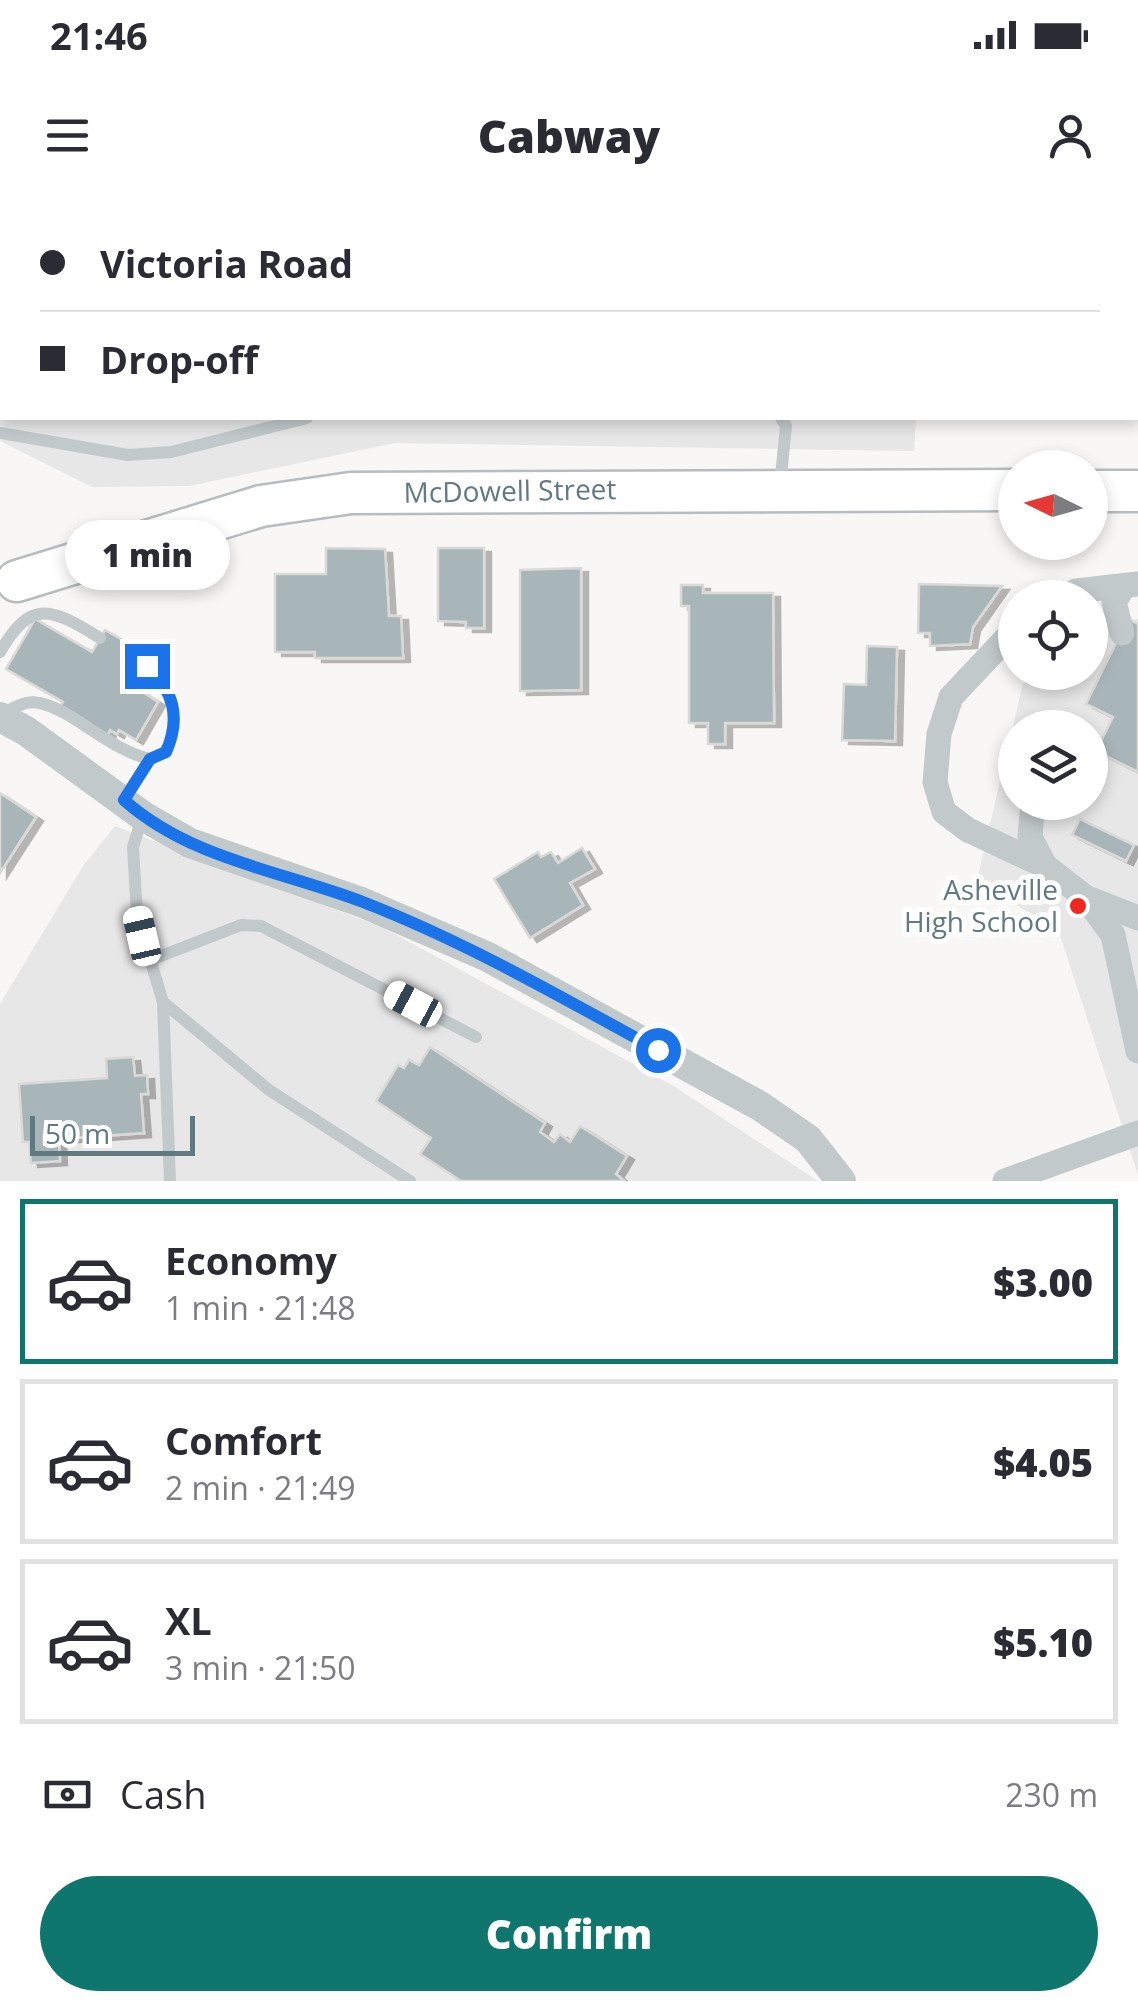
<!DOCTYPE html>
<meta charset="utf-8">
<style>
body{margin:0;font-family:"Open Sans",sans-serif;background:#f7f7f7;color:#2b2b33;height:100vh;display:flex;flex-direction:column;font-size:38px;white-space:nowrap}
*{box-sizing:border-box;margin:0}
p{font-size:32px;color:#7c7c81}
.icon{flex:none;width:55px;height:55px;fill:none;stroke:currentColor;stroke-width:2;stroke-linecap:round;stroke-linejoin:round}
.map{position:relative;height:981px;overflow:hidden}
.details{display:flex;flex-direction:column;background:#fff;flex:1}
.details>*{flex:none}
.top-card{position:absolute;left:0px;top:0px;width:1140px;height:220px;box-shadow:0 5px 15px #0003;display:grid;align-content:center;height:220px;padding:0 40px;background:#fff}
.needle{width:65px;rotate:275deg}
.tools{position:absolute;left:998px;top:250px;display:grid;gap:20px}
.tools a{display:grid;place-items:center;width:110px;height:110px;border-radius:50%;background:#fff;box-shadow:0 5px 15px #0003;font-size:50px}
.scale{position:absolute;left:30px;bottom:25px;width:165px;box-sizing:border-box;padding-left:10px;border:5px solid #617a82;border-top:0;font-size:28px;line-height:35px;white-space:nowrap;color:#617a82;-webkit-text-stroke:8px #fff;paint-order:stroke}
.end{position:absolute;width:45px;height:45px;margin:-22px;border:12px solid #1a73e8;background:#fff;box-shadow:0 0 0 5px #fff}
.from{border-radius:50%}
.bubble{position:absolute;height:70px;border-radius:35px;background:#fff;box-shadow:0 5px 15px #0003;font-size:32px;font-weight:800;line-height:70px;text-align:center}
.car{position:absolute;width:30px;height:60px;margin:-30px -15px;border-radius:12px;box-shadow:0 0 8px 2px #0007;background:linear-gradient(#fff 24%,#345 0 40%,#fff 0 76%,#345 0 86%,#fff 0)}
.top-card b{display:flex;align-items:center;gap:35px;height:95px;font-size:38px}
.top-card b+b{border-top:2px solid #e1e1e2}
.top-card i{width:25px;height:25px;background:#2b2b33}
ul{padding:18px 0 0;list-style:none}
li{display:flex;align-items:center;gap:30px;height:165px;margin:0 20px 15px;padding:0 20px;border:5px solid #e1e1e2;border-radius:0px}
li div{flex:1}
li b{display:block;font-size:38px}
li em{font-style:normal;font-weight:800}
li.active{border-color:#0f766e}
li>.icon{width:90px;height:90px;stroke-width:1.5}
.pay{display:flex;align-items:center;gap:25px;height:110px;padding:0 40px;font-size:38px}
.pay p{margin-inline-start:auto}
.cta{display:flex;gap:20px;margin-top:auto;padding:20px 40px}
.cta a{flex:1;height:115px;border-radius:60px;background:#0f766e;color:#fff;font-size:40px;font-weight:800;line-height:115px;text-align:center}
.status{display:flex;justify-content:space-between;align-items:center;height:70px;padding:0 50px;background:#fff;direction:ltr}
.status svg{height:28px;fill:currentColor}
header{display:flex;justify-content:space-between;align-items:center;height:130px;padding:0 40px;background:#fff;font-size:45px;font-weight:800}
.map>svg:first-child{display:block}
</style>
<div class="status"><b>21:46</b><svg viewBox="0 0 49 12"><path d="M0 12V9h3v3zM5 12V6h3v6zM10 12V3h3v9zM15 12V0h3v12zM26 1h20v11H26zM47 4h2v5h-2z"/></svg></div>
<header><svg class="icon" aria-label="menu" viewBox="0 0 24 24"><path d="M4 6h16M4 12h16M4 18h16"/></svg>Cabway<svg class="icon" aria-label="person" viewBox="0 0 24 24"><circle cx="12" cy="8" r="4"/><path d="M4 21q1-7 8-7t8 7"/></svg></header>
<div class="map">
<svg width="1138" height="981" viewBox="0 0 1138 981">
<defs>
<filter id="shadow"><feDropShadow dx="7" dy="4" stdDeviation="0" flood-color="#0004"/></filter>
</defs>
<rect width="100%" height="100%" fill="#f8f7f5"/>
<g fill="#e6e7e6" fill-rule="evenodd">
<path d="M 0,0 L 1086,0 L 1087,2 L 2,2 L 2,218 L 916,218 L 914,251 L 395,243 L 189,286 L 92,287 L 0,241 Z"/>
<path d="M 1138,419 L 1138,975 L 1059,732 L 977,680 L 1023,483 L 1034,473 L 1090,472 L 1090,424 ZM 1015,528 L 1090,528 L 1090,602 L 1015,602 Z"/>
<path d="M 115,626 L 382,727 L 672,885 L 818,981 L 0,981 L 0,804 L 83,666 Z"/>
</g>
<g fill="#a9b6b9" stroke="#d9d9d7" stroke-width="2.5" filter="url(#shadow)">
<path d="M 0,0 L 120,0 L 121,2 L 2,2 L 0,57 Z"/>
<path d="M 355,0 L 724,0 L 725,2 L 346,2 Z"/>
<path d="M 326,348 L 385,349 L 389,416 L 401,416 L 403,458 L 315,458 L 315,452 L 275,452 L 275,374 L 326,374 Z"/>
<path d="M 438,348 L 484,348 L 484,428 L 466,428 L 466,422 L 438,421 Z"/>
<path d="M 581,368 L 581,490 L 520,491 L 520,370 Z"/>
<path d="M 919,384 L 1002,386 L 973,427 L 970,444 L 930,446 L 930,433 L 918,433 Z"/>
<path d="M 681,385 L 703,385 L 703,393 L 773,393 L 774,523 L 725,523 L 725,544 L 708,544 L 708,523 L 689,523 L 689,406 L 681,406 Z"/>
<path d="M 35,419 L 92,452 L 105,430 L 152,457 L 137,483 L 143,487 L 141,491 L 158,502 L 136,540 L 119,530 L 117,534 L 110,530 L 106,538 L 60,506 L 63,502 L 6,469 Z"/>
<path d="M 1128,419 L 1138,424 L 1138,572 L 1096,551 L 1113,517 L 1086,504 Z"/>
<path d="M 867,446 L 897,447 L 895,541 L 842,540 L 844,484 L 866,485 Z"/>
<path d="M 0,593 L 36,617 L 0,673 Z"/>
<path d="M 1080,619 L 1134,645 L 1126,661 L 1072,635 Z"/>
<path d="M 582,648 L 595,669 L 570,683 L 583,705 L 530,738 L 494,679 L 538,652 L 541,657 L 551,652 L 558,663 Z"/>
<path d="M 430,847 L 545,923 L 540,932 L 554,942 L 560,934 L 570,942 L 580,926 L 627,956 L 616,974 L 624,981 L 461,981 L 420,954 L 431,938 L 376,901 L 398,865 L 404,868 L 409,860 L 419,865 Z"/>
<path d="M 133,857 L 135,876 L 147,875 L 148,894 L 141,894 L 144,933 L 59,939 L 60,961 L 31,963 L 29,942 L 23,942 L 19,884 L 107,878 L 106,859 Z"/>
</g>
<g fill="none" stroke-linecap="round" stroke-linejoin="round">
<defs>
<g id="primary">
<path d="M 1090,291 L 1138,291"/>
<path d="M 17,381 L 261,306 L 351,293 L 1015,290"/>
</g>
</defs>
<use href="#primary" stroke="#b6bcbf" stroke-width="45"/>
<g stroke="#c2c9cb" stroke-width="12">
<path d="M 186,2 L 187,0"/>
<path d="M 268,2 L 278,0"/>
<path d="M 0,74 L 2,73"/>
<path d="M 0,233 L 128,255 L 171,252 L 307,218"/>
<path d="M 780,286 L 786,226 L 781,218"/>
<path d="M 0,452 C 31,399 50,407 100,438"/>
<path d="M 2,514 C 14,508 25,500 39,503 C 72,509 109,550 150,559"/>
<path d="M 124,599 L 150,559 L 166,552 C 181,518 174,491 147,466"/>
<path d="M 142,618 L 133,647 L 137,716 L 163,802 L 269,890 L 410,981"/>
<path d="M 148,761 L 241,725 L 261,726 L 476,837"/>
<path d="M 163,802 L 170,981"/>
</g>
<g stroke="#c2c9cb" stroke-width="25">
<path d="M 1065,398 L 1076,391 L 1138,384"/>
<path d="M 1015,429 L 951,497 L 939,534 L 935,582 L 944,612 L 968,630 L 1045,666 L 1085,697 L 1113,735 L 1138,851"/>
<path d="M 1122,433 L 1114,402 L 1124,386"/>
<path d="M 1033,602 L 1030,637 L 1045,666"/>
<path d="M 1085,697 L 1138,718"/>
<path d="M 1005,981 L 1138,933"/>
</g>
<g stroke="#c2c9cb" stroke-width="30">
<path d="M 1117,0 L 1118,2"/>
<path d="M 1138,122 L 1138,126"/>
<path d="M 0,517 L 26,531 L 143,616 L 190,643 L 361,702 L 488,757 L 760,906 L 808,939 L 841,981"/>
</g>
<use href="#primary" stroke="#fff" stroke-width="40"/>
</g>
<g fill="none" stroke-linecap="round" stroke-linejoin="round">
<path stroke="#1a73e8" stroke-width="12" d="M 147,466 C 174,491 181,518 166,552 L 150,559 L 124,600 C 190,659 282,671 363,702 C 466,742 561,797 658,850"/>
</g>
<circle fill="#ed281f" stroke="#fff" stroke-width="4" cx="1078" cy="706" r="10"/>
<g text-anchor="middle" stroke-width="10" stroke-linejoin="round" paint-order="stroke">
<g font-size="28" fill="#617a82" stroke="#fff">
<text transform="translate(510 291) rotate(-1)" y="10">McDowell Street</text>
</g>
<g font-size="28" fill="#617a82" stroke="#fff" text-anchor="end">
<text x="1058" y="700">Asheville<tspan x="1058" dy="32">High School</tspan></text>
</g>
</g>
</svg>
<div class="tools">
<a><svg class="needle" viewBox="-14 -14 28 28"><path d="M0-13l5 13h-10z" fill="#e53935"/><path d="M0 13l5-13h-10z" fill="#7c7c81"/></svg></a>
<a><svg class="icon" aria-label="locate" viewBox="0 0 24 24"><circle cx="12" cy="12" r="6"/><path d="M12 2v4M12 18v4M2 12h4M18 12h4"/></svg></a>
<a><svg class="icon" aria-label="layers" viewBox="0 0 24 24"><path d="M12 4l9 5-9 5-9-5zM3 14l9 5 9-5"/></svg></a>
</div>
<div class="scale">50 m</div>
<i class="end from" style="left:658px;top:850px"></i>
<i class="end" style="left:147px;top:466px"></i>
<div class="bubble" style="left:65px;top:320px;width:165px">1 min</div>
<i class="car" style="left:142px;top:736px;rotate:347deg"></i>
<i class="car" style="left:413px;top:804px;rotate:298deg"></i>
<div class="top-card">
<b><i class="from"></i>Victoria Road</b>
<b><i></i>Drop-off</b>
</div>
</div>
<section class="details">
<ul>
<li class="active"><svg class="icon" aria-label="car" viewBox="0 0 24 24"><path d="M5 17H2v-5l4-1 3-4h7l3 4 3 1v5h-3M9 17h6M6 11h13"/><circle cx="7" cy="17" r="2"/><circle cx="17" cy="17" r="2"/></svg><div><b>Economy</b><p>1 min · 21:48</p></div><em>$3.00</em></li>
<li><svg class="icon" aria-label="car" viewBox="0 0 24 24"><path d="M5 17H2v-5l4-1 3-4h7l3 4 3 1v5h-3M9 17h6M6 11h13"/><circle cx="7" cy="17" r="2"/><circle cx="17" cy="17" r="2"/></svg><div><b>Comfort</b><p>2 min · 21:49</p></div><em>$4.05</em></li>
<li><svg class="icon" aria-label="car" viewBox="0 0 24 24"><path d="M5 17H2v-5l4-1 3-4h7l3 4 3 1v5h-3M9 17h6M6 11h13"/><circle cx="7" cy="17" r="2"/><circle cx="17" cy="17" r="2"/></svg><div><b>XL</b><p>3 min · 21:50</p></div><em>$5.10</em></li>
</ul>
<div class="pay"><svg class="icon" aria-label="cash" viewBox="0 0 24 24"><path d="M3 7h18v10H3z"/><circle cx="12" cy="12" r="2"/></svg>Cash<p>230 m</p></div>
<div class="cta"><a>Confirm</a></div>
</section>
